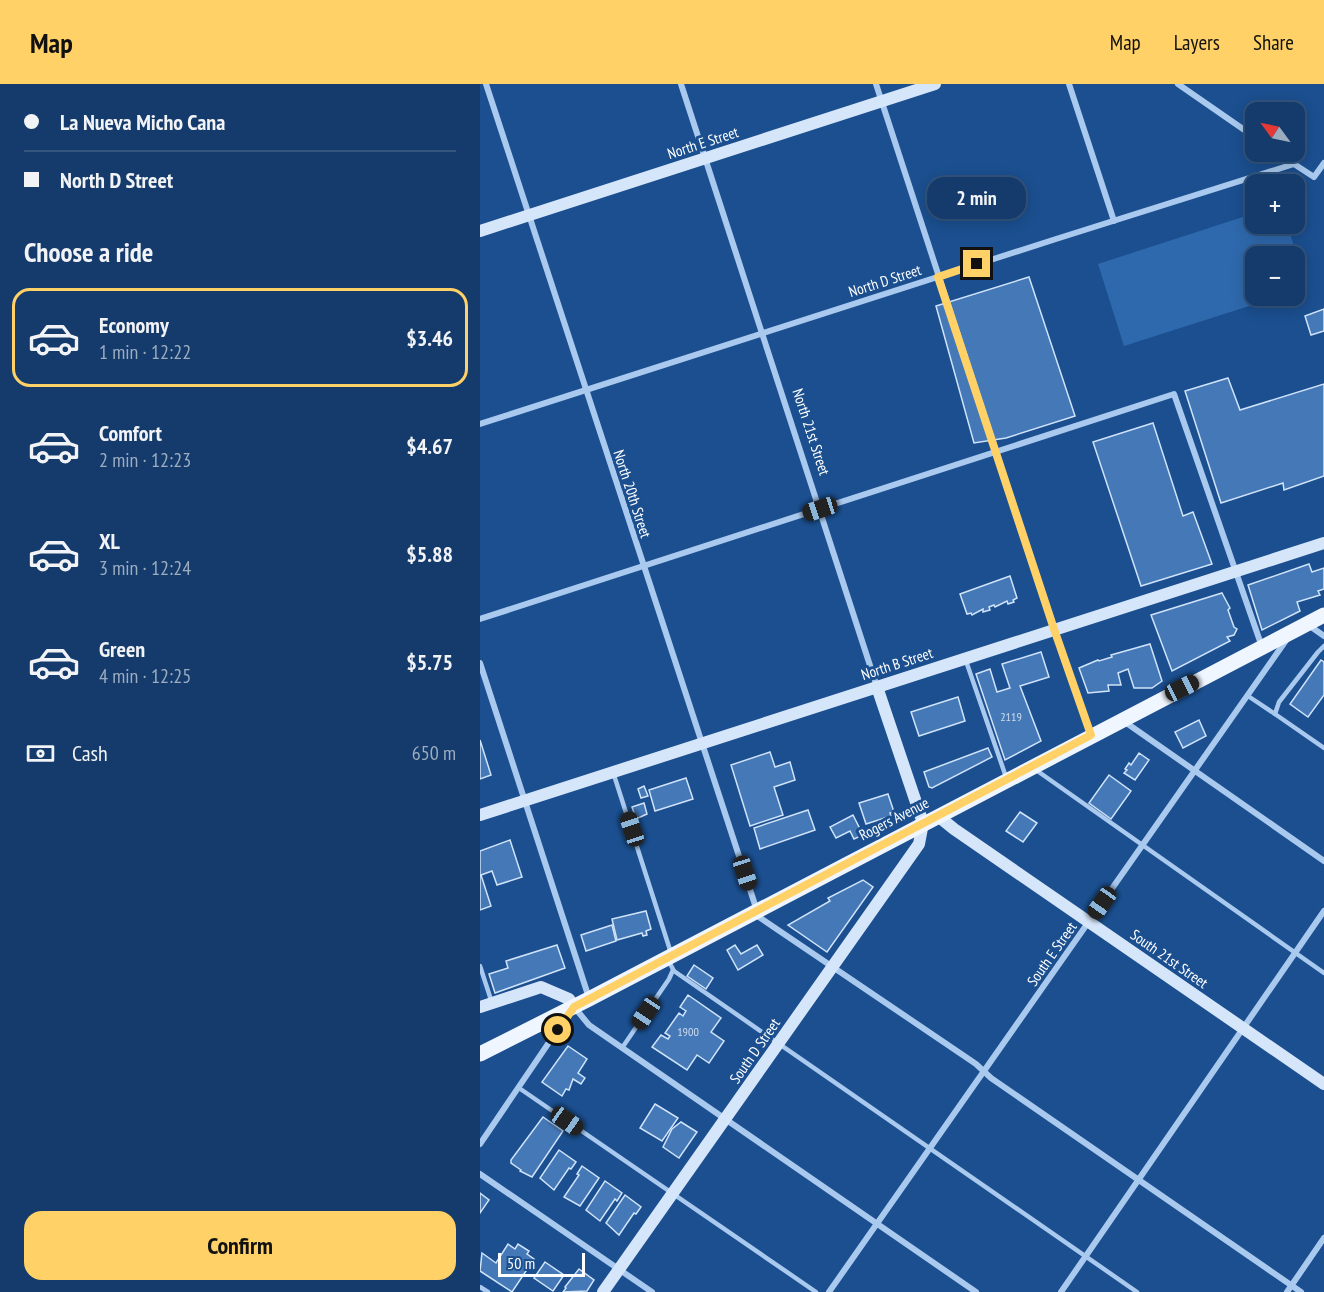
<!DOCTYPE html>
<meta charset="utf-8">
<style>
body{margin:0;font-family:"PT Sans Narrow",sans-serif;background:#214673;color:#f1f3f6;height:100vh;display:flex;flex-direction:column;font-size:22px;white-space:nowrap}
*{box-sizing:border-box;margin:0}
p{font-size:20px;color:#9dadc1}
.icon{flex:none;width:33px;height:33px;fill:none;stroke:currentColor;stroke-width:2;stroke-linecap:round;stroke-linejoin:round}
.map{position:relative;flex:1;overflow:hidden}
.side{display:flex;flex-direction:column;background:#143b6b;width:480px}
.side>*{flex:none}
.hud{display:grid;align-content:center;height:132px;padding:0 24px;background:#143b6b}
.needle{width:39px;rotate:303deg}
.controls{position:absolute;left:765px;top:18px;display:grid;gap:12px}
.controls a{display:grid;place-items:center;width:60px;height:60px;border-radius:12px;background:#143b6b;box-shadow:0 3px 15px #0003,0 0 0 2px #33557e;font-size:30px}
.scale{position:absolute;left:18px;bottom:15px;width:87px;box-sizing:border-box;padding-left:6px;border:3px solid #fff;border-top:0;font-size:16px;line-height:21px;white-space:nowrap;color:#fff;-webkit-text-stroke:4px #1b4f8f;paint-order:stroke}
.end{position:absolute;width:27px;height:27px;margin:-14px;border:8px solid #ffd166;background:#111;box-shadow:0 0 0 3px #111}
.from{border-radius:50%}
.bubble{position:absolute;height:42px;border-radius:18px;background:#143b6b;box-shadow:0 3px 15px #0003,0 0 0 2px #33557e;font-size:20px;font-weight:700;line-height:42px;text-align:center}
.car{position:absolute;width:18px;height:36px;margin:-18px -9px;border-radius:8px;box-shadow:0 0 4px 2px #0007;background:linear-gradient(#222 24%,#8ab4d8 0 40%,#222 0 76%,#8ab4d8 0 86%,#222 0)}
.hud b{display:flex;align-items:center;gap:21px;height:57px;font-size:22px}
.hud b+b{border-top:2px solid #33557e}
.hud i{width:15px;height:15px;background:#f1f3f6}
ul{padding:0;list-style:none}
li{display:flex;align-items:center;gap:18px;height:99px;margin:0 12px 9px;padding:0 12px;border:3px solid transparent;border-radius:18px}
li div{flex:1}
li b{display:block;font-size:22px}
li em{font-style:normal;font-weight:700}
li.on{border-color:#ffd166}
li>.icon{width:54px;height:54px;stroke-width:1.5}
h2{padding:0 24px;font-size:27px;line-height:72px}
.pay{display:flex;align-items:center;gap:15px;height:66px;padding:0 24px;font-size:22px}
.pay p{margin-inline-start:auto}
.action{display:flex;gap:12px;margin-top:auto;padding:12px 24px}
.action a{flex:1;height:69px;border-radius:18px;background:#ffd166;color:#111;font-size:24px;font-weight:700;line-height:69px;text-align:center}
header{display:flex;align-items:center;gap:36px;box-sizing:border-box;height:84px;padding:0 30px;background:#ffd166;color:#111}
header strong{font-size:28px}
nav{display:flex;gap:33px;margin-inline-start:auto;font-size:21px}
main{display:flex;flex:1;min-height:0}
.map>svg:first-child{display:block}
</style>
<header>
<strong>Map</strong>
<nav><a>Map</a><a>Layers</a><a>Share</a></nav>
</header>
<main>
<section class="side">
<div class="hud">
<b><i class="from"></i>La Nueva Micho Cana</b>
<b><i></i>North D Street</b>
</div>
<h2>Choose a ride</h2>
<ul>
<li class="on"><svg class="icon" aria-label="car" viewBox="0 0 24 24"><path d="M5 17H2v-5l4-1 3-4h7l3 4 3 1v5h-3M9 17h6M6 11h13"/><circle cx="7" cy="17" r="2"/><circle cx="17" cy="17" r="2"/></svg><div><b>Economy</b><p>1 min · 12:22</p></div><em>$3.46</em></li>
<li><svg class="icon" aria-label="car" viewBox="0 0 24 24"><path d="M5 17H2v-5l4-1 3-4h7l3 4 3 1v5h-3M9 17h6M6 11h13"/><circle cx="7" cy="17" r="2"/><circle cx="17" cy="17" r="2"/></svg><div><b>Comfort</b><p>2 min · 12:23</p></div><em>$4.67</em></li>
<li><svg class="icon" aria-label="car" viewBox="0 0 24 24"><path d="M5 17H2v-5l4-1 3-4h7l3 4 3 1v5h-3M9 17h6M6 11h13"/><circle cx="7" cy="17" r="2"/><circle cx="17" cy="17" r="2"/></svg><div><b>XL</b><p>3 min · 12:24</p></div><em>$5.88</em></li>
<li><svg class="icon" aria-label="car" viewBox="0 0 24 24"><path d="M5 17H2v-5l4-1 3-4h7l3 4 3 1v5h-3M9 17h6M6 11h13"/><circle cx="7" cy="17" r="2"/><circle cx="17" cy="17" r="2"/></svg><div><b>Green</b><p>4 min · 12:25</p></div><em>$5.75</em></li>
</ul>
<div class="pay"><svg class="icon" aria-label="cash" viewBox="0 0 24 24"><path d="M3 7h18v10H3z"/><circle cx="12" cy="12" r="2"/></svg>Cash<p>650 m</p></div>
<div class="action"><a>Confirm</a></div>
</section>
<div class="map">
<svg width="844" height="1208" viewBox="0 0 844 1208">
<rect width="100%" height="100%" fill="#1b4f8f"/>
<path fill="#2e69ad" d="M 775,129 L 776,140 L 807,140 L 827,203 L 815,207 L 814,172 L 776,172 L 776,212 L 801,212 L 644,262 L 618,180 Z"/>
<g fill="#4478b7" stroke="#cfe3fa" stroke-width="1.5">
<path d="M 549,193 L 595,332 L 526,354 L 494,359 L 456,222 Z"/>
<path d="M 844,225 L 844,247 L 831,251 L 825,232 Z"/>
<path d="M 748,294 L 760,326 L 844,300 L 844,392 L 804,406 L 803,399 L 741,419 L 705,307 Z"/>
<path d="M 673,339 L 703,432 L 713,428 L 732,480 L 661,502 L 613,358 Z"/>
<path d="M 829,480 L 832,488 L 844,484 L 844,505 L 838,507 L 840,511 L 817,518 L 820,527 L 782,546 L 768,501 Z"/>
<path d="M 530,492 L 537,514 L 533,516 L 534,518 L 528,520 L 527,517 L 515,523 L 514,521 L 509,523 L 510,526 L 503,528 L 503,525 L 492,531 L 491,529 L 487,530 L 480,510 Z"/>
<path d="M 742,509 L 750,524 L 748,526 L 754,543 L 757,545 L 754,551 L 747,553 L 750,557 L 692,587 L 671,531 Z"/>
<path d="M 670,560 L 682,597 L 672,604 L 654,604 L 648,585 L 638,589 L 641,601 L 628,601 L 629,607 L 608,609 L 599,584 L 618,576 L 619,577 L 632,573 L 631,571 Z"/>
<path d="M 561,568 L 569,593 L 540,602 L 561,657 L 525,676 L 496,590 L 510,585 L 517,608 L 530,604 L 522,580 Z"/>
<path d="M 841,576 L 844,578 L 844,611 L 828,633 L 810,620 Z"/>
<path d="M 478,613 L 485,637 L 439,652 L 431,628 Z"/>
<path d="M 719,636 L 726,652 L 703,664 L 695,648 Z"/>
<path d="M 0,656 L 11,691 L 0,695 Z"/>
<path d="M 508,664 L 512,673 L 452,704 L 449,703 L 444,688 Z"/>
<path d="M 290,668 L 295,683 L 310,678 L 315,696 L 294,703 L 303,731 L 270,742 L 251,681 Z"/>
<path d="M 659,669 L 669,676 L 655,696 L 644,689 L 647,686 L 645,685 L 649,679 L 651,681 Z"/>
<path d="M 629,691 L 651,707 L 631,735 L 609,719 Z"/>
<path d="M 206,694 L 213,715 L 175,727 L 169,706 Z"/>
<path d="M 164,702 L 168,712 L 161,714 L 158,705 Z"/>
<path d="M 408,710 L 414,728 L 410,729 L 411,732 L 386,740 L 379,719 Z"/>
<path d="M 164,719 L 167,730 L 156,735 L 152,723 Z"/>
<path d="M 328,726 L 335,746 L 280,765 L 274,744 Z"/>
<path d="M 540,728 L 557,739 L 543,758 L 526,747 Z"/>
<path d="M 373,731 L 383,751 L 374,755 L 370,747 L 356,754 L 350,743 Z"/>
<path d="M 30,756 L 42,793 L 17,801 L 12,787 L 1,791 L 11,822 L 0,826 L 0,767 Z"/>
<path d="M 383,796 L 393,803 L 347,868 L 308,841 L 350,817 L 348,814 Z"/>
<path d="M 166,827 L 171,845 L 166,847 L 167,851 L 163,852 L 162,849 L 137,856 L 132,835 Z"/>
<path d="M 132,841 L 136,857 L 106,867 L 101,851 Z"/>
<path d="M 77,861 L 85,884 L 15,909 L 9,890 L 28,884 L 26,877 Z"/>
<path d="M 255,861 L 261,870 L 277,861 L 283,871 L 258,886 L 247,866 Z"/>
<path d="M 214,881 L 233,894 L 226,905 L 207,892 Z"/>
<path d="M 208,911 L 241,934 L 231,948 L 244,957 L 229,979 L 217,971 L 207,986 L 172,963 L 181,951 L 188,955 L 190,952 L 185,949 L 199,929 L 203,932 L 206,927 L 200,923 Z"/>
<path d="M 88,962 L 107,975 L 98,989 L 105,994 L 101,1000 L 93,995 L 89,1006 L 86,1005 L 82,1012 L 62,998 Z"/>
<path d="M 175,1020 L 198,1034 L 182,1057 L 160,1044 Z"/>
<path d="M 63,1033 L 83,1047 L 52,1093 L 40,1087 L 41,1086 L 31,1079 L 31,1076 Z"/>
<path d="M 201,1038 L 217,1048 L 199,1074 L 183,1063 L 192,1045 Z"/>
<path d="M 79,1066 L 96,1078 L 91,1085 L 89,1084 L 74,1106 L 60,1094 Z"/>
<path d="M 102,1082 L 119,1094 L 100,1122 L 84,1113 L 99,1091 L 97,1090 Z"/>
<path d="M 125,1097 L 142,1109 L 137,1117 L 135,1115 L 120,1137 L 106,1126 Z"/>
<path d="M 0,1109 L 9,1116 L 0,1129 Z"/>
<path d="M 145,1111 L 161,1123 L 156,1130 L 154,1129 L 139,1151 L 126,1139 Z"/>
<path d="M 28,1160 L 35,1165 L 38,1160 L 49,1167 L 47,1170 L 54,1175 L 32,1208 L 0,1187 L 2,1169 L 16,1179 Z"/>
<path d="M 65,1178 L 84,1191 L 73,1207 L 54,1194 Z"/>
<path d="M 99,1185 L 114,1196 L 107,1207 L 83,1208 L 86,1204 L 85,1203 Z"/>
</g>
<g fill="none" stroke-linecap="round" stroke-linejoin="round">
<g stroke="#a9c9ee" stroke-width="4.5">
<path d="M 486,577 L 526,693"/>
<path d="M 768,612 L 795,630 L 799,618 L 838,568 L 844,562"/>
<path d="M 795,630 L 844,664"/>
<path d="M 556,686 L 844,889"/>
<path d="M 133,688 L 191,869"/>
<path d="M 188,876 L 194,887 L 657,1208"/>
<path d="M 0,882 L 12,919"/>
<path d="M 142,964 L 189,895 L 193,886"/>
<path d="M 39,1004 L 336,1208"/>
<path d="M 0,1203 L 8,1208"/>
</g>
<g stroke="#a9c9ee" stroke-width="6">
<path d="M 6,0 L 279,833 L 496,980 L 511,994 L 821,1208"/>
<path d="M 201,0 L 397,603"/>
<path d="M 396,0 L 574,545 L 611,651"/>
<path d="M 589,0 L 634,137"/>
<path d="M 698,0 L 776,54"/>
<path d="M 796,68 L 814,80"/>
<path d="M 0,340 L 576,155 L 814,80 L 834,93 L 844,79"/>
<path d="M 0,535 L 694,310 L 782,563"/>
<path d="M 827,540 L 844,552"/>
<path d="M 0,579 L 109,914"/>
<path d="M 645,638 L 844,777"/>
<path d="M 95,924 L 109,941 L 496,1208"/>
<path d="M 0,1060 L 89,929"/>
<path d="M 0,1090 L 172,1208"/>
<path d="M 349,1208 L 807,555"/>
<path d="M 581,1208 L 844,827"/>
<path d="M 807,1208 L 844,1154"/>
</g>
<g stroke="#d6e6fa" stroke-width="12">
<path d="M 0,147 L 455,0"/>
<path d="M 0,731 L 844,459"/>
<path d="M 458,732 L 474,745 L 844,1000"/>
<path d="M 0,923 L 61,903 L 89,915 L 94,923"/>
<path d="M 123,1208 L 439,760 L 443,739 L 397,603"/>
</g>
<path stroke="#f0f6ff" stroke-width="15" d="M 0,970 L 109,915 L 844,531"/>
</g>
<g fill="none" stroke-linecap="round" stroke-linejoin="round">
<path stroke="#ffd166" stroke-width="8" d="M 78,946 L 94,923 L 611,651 L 574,545 L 458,193 L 497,180"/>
</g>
<g text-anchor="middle" stroke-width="6" stroke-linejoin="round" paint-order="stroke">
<g font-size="12" fill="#d0dded">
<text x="531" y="637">2119</text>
<text x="208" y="952">1900</text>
</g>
<g font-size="15" fill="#fff" stroke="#1b4f8f">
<text transform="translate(223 59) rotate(-18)" y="5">North E Street</text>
<text transform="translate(405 197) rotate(-18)" y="5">North D Street</text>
<text transform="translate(331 348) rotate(72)" y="5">North 21st Street</text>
<text transform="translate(152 410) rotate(72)" y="5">North 20th Street</text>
<text transform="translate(417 580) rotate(-18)" y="5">North B Street</text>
<text transform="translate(414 735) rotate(-27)" y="5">Rogers Avenue</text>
<text transform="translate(572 870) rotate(-55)" y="5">South E Street</text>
<text transform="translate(689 875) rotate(35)" y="5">South 21st Street</text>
<text transform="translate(275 967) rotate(-55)" y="5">South D Street</text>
</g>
</g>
</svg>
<div class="controls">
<a><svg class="needle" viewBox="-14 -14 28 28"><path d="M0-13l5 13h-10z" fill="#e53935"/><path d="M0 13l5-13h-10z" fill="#9dadc1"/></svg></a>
<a>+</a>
<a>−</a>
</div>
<div class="scale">50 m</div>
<i class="end from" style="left:78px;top:946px"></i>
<i class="end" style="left:497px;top:180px"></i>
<div class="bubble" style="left:447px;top:93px;width:99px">2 min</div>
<i class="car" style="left:340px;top:425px;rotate:252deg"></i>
<i class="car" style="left:702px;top:604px;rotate:63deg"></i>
<i class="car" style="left:152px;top:745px;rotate:342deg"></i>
<i class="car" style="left:265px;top:789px;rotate:162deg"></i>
<i class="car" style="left:622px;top:819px;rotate:215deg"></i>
<i class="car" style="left:166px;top:929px;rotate:214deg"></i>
<i class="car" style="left:87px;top:1037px;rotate:125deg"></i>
</div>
</main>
